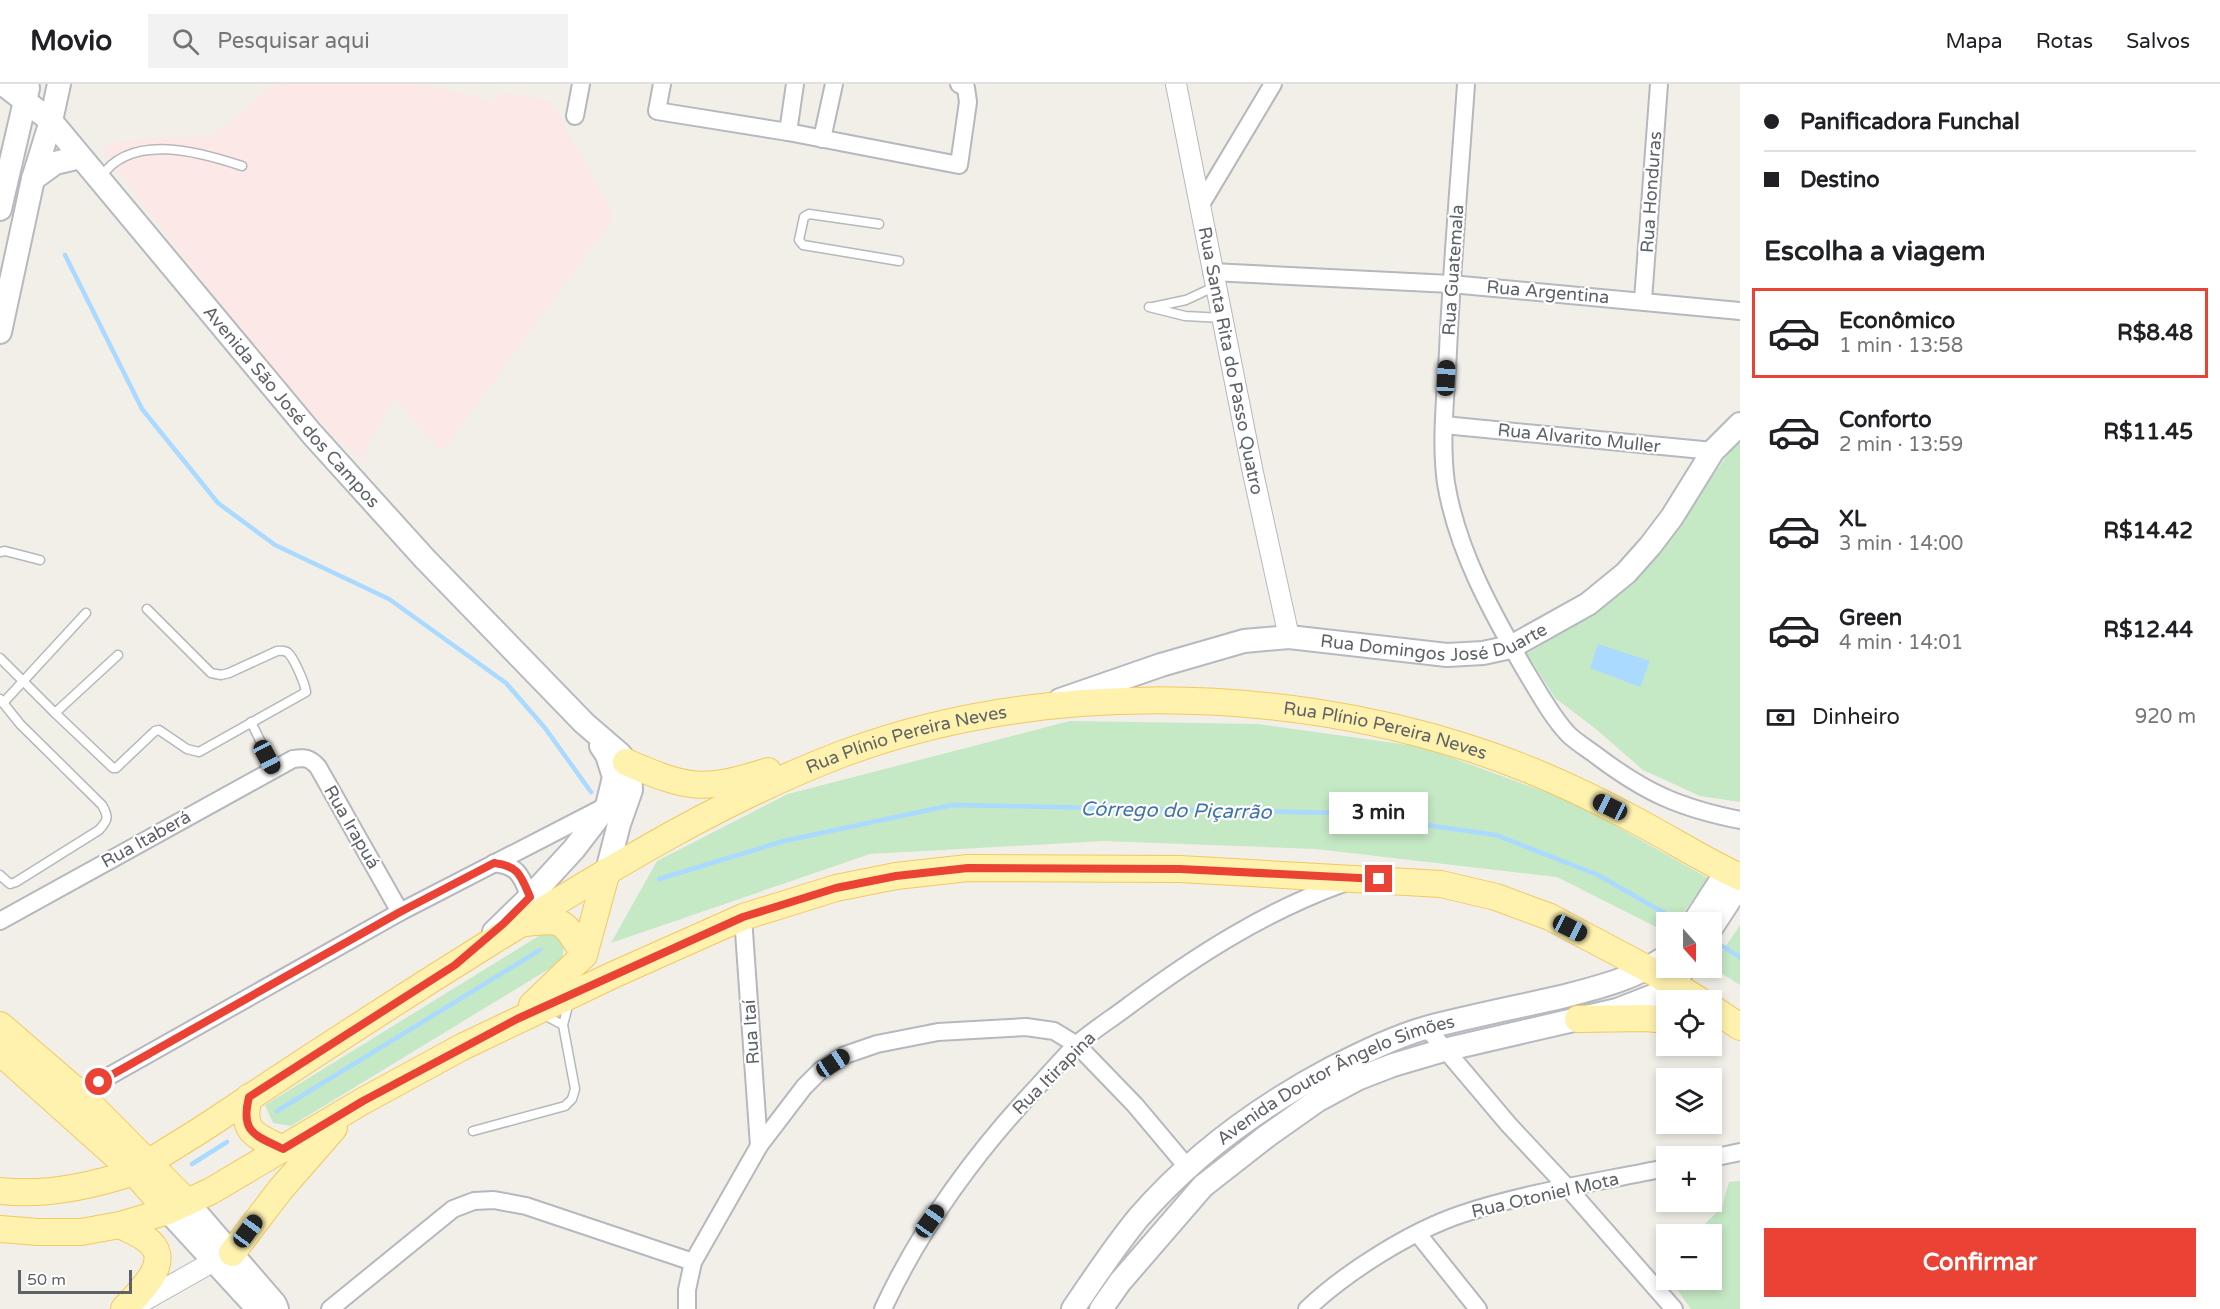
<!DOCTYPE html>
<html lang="pt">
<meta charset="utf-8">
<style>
body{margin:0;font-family:"Varela Round",sans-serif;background:#f2f2f2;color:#202124;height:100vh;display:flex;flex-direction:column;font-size:22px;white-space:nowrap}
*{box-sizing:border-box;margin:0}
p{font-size:20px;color:#757577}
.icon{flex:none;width:33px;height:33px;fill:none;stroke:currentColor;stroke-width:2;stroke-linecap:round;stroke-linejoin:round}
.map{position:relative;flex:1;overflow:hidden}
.details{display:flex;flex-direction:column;background:#fff;width:480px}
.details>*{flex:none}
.banner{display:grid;align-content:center;height:132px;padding:0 24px;background:#fff}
.needle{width:39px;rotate:159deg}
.controls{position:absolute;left:1656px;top:828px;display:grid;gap:12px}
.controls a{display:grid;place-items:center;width:66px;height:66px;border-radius:0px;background:#fff;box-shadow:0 3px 9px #0003;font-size:30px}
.scale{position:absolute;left:18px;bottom:15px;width:114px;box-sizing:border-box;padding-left:6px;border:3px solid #5f6368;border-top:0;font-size:16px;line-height:21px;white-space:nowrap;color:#5f6368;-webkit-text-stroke:4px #fff;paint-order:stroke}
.end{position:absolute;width:27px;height:27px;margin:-14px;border:8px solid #ea4335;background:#fff;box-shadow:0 0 0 3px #fff}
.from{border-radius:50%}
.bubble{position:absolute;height:42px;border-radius:0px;background:#fff;box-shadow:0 3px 9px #0003;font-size:20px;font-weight:800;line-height:42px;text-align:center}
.car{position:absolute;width:18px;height:36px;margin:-18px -9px;border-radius:8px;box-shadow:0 0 4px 2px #0007;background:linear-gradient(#222 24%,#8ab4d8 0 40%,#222 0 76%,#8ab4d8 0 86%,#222 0)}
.banner b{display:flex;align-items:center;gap:21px;height:57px;font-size:22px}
.banner b+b{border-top:2px solid #e0e0e0}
.banner i{width:15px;height:15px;background:#202124}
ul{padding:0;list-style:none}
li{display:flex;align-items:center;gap:18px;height:90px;margin:0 12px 9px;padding:0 12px;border:3px solid transparent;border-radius:0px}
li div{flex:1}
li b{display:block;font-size:22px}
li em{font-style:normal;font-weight:800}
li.selected{border-color:#ea4335}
li>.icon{width:54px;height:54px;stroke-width:1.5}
h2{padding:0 24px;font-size:27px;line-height:72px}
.pay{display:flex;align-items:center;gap:15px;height:66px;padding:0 24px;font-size:22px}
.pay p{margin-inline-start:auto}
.cta{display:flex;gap:12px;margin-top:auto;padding:12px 24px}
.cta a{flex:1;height:69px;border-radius:0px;background:#ea4335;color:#fff;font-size:24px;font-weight:800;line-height:69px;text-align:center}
header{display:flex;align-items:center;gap:36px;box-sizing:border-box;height:84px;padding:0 30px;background:#fff;border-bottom:2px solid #e0e0e0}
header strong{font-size:28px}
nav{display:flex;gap:33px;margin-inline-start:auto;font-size:21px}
.search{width:420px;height:54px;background:#f2f2f2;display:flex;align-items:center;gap:15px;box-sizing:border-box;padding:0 21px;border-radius:0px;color:#757577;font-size:22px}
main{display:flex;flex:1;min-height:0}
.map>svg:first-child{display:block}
</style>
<header>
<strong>Movio</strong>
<div class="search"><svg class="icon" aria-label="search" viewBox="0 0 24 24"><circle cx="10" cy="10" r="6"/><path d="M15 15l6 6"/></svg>Pesquisar aqui</div>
<nav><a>Mapa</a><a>Rotas</a><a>Salvos</a></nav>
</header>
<main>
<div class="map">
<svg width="1740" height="1225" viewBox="0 0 1740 1225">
<rect width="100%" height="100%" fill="#f1efe8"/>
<path fill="#fce8e6" d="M 275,0 L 425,0 L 493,17 L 500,8 L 550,17 L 611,125 L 613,132 L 611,137 L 442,368 L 394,314 L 367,362 L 363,380 L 356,369 L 337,356 L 305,323 L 224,225 L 101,65 L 118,58 L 147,54 L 211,53 Z"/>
<g fill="#c5e8c5">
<path d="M 1740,354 L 1740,718 L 1700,712 L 1643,686 L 1596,645 L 1555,614 L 1527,570 L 1575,541 L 1613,513 L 1645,485 Z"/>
<path d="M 1070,637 L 1258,640 L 1423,663 L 1575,719 L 1708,794 L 1677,838 L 1666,838 L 1666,848 L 1557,793 L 1316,765 L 1104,757 L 870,770 L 611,859 L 657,777 L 788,710 Z"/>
<path d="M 1740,841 L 1740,901 L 1712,883 Z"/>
<path d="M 542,850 L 565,853 L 562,877 L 291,1042 L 273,1039 L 265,1021 Z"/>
<path d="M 1740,1097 L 1740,1225 L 1691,1225 L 1674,1201 L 1673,1196 L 1712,1196 L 1712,1150 L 1695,1150 L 1722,1123 L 1729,1098 Z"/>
</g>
<path fill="#aadaff" d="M 1598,560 L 1650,577 L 1640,603 L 1590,584 Z"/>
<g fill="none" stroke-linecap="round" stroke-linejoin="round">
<g stroke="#aadaff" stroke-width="4.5">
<path d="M 65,171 L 142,325 L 218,419 L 275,461 L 389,515 L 506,599 L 545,644 L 591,708"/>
<path d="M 659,795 L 784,757 L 952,721 L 1342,729 L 1496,751 L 1598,791 L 1680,838"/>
<path d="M 1712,856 L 1740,873"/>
<path d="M 277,1027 L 540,866"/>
<path d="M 192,1080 L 227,1058"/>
</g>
<defs>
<g id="service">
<path d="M 101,93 C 131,48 200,68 242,82"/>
<path d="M 879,140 L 809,130 L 804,133 L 799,156 L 803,161 L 899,177"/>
<path d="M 1149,223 L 1185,232 L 1223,234"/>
<path d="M 1153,223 L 1186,216 L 1216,202"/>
<path d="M 0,468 L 5,467 L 40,476"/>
<path d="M 0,574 L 55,629 L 118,571"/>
<path d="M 0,615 L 20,640 L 102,721 C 109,733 108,736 99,746 L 16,798 L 10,800 L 0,791"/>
<path d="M 3,619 L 86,529"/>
<path d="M 55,629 L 113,684 L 116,684 L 155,647 L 159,646 L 187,665 L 199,668 L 306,608 C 305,600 294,573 287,568 C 283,566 281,567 277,567 L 229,589 L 221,591 L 211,589 L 147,525"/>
<path d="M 251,638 L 274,685"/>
<path d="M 542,930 L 563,941"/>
<path d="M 473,1047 L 565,1022 L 572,1015 L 575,1005 L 563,941 L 569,918"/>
</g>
<g id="minor">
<path d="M 662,0 L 657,27 L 788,48 L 959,81 L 968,18 L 966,4 L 959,0"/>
<path d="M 1466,0 C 1460,89 1452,178 1448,267 C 1446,309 1440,357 1446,399 C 1457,466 1491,527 1525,586 C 1538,607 1551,632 1568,650 C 1576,658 1588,665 1597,672 C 1646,709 1680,724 1740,736"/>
<path d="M 575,32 L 581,0"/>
<path d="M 788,48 L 795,0"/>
<path d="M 822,55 L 834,0"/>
<path d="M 1200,122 L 1273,0"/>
<path d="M 1212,188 L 1451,200 L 1740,227"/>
<path d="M 1643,216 L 1659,0"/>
<path d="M 1444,341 L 1713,367"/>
<path d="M 494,779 C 519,782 521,792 530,813"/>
<path d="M 743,833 L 759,1062"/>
<path d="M 0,837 L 293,675 C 305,673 310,674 318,683 L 400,828"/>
<path d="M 1427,944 L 1509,1041 L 1568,1104 L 1674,1225"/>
<path d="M 79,1009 L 400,828 L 602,724"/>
<path d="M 1712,1074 L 1740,1068"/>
<path d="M 1418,1150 L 1478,1225"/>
<path d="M 330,1225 L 453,1125 L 474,1117 L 494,1116 L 526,1122 L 693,1178"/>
<path d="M 687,1225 L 687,1206 L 693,1178 L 759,1062 L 804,1003 L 821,986 L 845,971 L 877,960 L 938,948 L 1026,943 L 1054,947 L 1077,961 L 1135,1021 L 1188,1084"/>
<path d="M 883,1225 C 922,1141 976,1068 1039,1001 C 1051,988 1063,974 1076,961 C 1093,946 1113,934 1131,920 C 1197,871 1266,827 1344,799"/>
<path d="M 1307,1225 C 1346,1188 1411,1147 1462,1130 C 1528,1108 1598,1098 1666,1084"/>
</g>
<g id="tertiary">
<path id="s1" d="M 1176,0 L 1253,389 L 1289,553"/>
<path d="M 131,1224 L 214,1177"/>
</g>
<g id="secondary">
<path id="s2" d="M 3,0 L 51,37 L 312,350 L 425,475 L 584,639 L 620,670 L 626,678 L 630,687 L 631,706 L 619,740 L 607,787"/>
<path d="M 33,95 L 55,79 L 80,73"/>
<path d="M 0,125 L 28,4"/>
<path d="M 0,248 L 33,95 L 51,37 L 59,0"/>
<path id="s3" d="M 1060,616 L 1161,581 L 1244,557 L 1289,553 L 1447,571 L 1483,569 L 1511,563 L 1588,520 L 1626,489 L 1650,462 L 1672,433 L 1713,367 L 1740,340"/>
<path d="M 1694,838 L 1727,787"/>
<path d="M 1712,843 L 1740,800"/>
<path d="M 494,848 L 530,813 L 574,765 L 607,722 L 614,693 L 607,671 L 601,662"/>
<path d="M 187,1118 L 275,1220 L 277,1225"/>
<path d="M 168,1127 L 258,1225"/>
<path id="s4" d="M 1073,1225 C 1094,1194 1115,1162 1139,1133 C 1193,1071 1260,1022 1332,984 C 1362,969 1396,952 1429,943 C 1472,932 1517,923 1561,913 C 1600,903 1633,895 1666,873"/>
<path d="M 1101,1225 L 1120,1198 L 1203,1102 L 1267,1052 L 1318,1016 L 1357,995 L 1393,981 L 1444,966 L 1617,926 L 1658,910 L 1674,900 L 1684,884"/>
</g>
<g id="primary">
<path d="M 626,678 C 688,705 703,708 768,687"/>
<path d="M 525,839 C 565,834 564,837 584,871"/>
<path d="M 532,921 L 584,871 L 607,787"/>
<path d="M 1712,924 L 1740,943"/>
<path d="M 1578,935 L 1646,934 L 1666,936"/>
<path d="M 0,941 L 79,1009 L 187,1118"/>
<path d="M 0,968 L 134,1088 L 168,1127"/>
<path d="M 249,1013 C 240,1049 255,1051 283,1065"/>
<path id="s5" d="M 0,1107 C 44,1112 92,1102 134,1088 C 161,1070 189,1054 216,1036 C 307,975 398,916 491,858 C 604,789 718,717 842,670 C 1033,598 1275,601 1469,664 C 1525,682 1579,706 1631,734 C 1668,753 1703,776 1740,793"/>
<path d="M 120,1141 C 129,1146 138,1149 146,1155 C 176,1176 140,1207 124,1225"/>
<path d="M 0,1145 L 38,1148 L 81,1148 L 120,1141 L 168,1127 L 211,1107 L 363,1017 L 462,963 L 613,891 L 743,833 L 836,804 L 896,792 L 968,784 L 1180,785 L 1441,800 L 1496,813 L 1550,833 L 1648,885 L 1699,916"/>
<path d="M 232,1169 L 280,1106 L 334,1044"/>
</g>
</defs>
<use href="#service" stroke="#b5b8bc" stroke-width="11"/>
<use href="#minor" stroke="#b5b8bc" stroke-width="20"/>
<use href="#tertiary" stroke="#b5b8bc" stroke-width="22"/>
<use href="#secondary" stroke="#b6babf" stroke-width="26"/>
<use href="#primary" stroke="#f2c960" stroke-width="28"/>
<use href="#service" stroke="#fff" stroke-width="8"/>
<use href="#minor" stroke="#fff" stroke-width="16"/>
<use href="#tertiary" stroke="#fff" stroke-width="20"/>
<use href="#secondary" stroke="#fff" stroke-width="22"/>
<use href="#primary" stroke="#fff2af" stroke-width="26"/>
</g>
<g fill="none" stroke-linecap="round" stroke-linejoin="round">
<path stroke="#ea4335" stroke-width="8" d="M 99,998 L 400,828 L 494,779 C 519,782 521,792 530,813 L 503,840 L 455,881 L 249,1013 C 240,1049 255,1051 283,1065 L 363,1017 L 517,935 L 743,833 L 836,804 L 896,792 L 968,784 L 1180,785 L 1379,795"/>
</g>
<g text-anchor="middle" stroke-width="4.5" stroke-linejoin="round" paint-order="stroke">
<g font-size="18" fill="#5f6368" stroke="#fff">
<text transform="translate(1651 108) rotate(-86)" y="6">Rua Honduras</text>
<text transform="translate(1453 186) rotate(-86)" y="6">Rua Guatemala</text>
<text transform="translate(1548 208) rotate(5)" y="6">Rua Argentina</text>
<text dy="6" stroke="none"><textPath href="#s1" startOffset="282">Rua Santa Rita do Passo Quatro</textPath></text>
<text dy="6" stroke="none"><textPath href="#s2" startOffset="434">Avenida São José dos Campos</textPath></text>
<text transform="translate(1579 354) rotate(6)" y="6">Rua Alvarito Muller</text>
<text dy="6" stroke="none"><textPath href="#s3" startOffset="386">Rua Domingos José Duarte</textPath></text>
<text dy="6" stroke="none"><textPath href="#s5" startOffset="1512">Rua Plínio Pereira Neves</textPath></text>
<text dy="6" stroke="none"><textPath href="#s5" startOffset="1026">Rua Plínio Pereira Neves</textPath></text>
<text transform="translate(352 743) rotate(60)" y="6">Rua Irapuá</text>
<text transform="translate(146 755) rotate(-29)" y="6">Rua Itaberá</text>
<text transform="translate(751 948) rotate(-94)" y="6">Rua Itaí</text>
<text transform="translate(1054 989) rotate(-45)" y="6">Rua Itirapina</text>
<text dy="6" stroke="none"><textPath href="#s4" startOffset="357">Avenida Doutor Ângelo Simões</textPath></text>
<text transform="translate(1545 1111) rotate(-13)" y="6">Rua Otoniel Mota</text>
</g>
<g font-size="20" font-style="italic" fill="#4174aa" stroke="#fff">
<text transform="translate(1176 726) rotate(1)" y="7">Córrego do Piçarrão</text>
</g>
</g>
</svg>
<div class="controls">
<a><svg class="needle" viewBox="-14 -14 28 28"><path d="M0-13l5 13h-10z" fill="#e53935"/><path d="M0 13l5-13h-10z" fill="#757577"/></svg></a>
<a><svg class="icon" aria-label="locate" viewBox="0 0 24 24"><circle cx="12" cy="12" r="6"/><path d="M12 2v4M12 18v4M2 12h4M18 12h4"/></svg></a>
<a><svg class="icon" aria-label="layers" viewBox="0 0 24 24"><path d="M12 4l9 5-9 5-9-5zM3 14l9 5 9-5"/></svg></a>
<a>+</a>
<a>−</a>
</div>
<div class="scale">50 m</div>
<i class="end from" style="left:99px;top:998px"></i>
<i class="end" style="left:1379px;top:795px"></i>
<div class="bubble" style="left:1329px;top:708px;width:99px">3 min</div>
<i class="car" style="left:1446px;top:294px;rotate:3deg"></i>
<i class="car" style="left:267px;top:673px;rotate:152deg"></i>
<i class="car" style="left:1610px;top:723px;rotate:296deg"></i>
<i class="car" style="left:1570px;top:844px;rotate:117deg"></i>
<i class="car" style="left:833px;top:979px;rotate:57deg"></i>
<i class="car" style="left:930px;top:1137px;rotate:35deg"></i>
<i class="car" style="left:248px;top:1147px;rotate:36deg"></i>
</div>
<section class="details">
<div class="banner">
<b><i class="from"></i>Panificadora Funchal</b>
<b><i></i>Destino</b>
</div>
<h2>Escolha a viagem</h2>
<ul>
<li class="selected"><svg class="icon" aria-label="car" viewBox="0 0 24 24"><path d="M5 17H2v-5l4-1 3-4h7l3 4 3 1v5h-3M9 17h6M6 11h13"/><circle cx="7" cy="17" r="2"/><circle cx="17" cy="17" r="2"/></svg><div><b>Econômico</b><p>1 min · 13:58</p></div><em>R$8.48</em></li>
<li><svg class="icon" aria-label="car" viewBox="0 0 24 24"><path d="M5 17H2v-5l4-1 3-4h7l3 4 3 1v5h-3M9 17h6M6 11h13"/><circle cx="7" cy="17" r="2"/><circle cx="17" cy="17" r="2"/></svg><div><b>Conforto</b><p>2 min · 13:59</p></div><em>R$11.45</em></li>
<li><svg class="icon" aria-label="car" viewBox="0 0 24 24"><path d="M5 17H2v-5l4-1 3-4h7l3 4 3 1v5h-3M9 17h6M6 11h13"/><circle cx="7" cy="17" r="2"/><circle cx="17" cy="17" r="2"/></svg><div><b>XL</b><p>3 min · 14:00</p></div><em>R$14.42</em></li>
<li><svg class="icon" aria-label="car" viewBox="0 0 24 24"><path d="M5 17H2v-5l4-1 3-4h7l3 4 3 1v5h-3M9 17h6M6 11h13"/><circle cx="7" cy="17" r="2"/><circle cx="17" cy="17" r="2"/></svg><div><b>Green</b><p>4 min · 14:01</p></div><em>R$12.44</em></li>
</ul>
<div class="pay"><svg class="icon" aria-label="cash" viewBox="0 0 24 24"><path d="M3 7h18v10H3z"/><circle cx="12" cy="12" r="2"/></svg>Dinheiro<p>920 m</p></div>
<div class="cta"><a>Confirmar</a></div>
</section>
</main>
